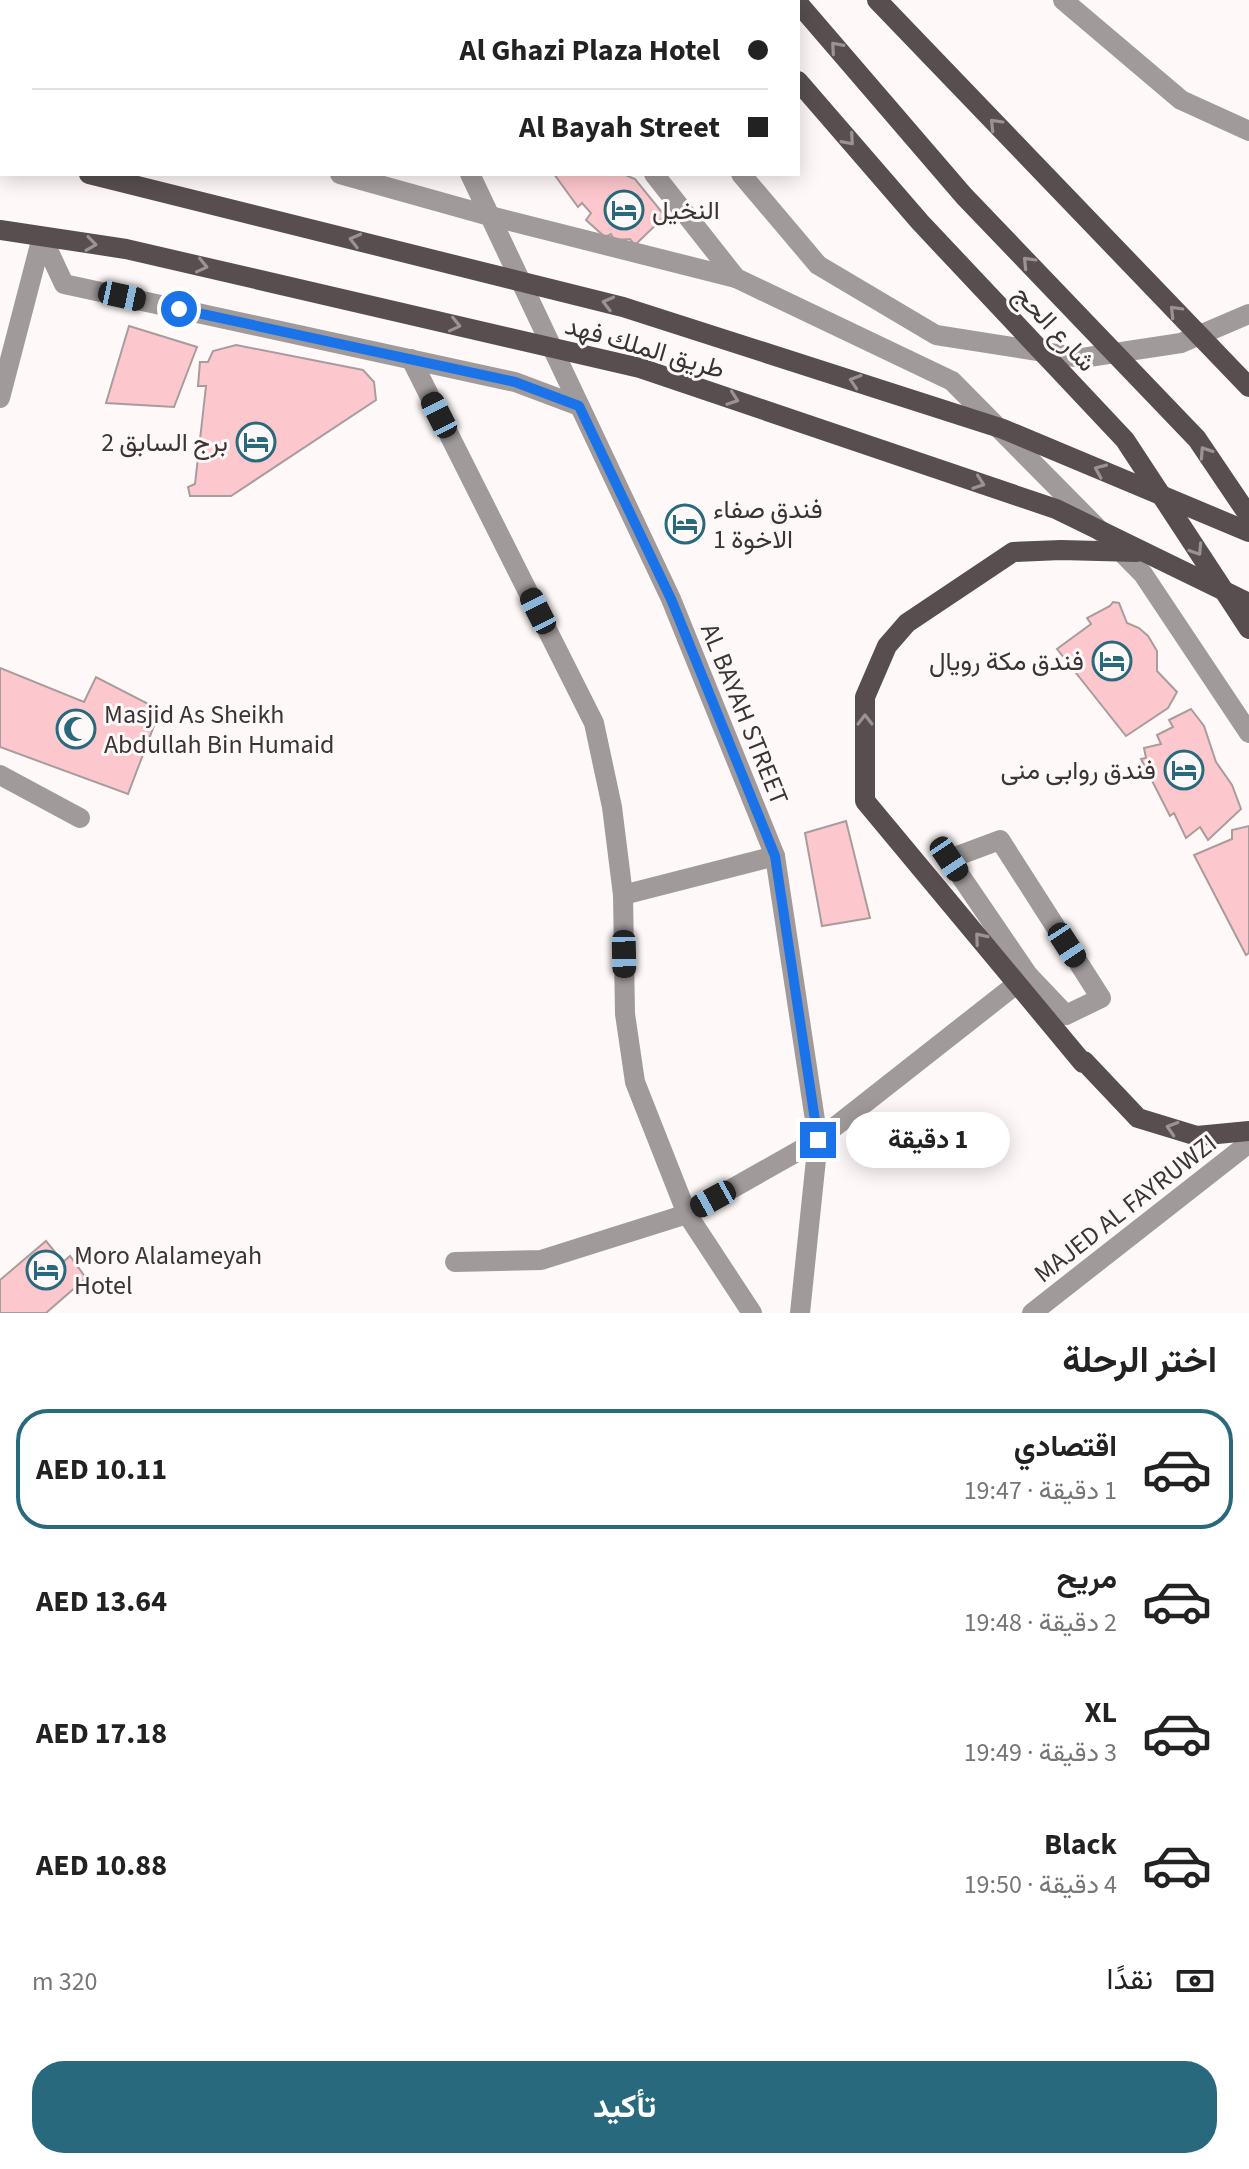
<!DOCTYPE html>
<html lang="ar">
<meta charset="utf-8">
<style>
body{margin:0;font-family:"Source Sans 3",Vazirmatn,sans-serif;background:#f2f2f2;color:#222;direction:rtl;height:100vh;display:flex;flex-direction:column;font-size:30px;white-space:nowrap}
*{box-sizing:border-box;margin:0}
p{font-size:26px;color:#767676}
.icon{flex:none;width:44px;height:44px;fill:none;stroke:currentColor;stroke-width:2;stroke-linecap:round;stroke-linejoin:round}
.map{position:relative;height:1313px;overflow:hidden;direction:ltr}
.sheet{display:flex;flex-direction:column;background:#fff;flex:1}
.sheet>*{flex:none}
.banner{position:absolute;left:0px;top:0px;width:800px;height:176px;box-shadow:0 4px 20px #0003;direction:rtl;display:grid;align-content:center;height:176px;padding:0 32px;background:#fff}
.end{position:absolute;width:36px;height:36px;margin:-18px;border:10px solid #1a73e8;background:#fff;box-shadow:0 0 0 4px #fff}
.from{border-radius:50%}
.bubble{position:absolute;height:56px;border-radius:28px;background:#fff;box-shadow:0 4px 20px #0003;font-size:26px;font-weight:700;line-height:56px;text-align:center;direction:rtl}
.car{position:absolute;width:24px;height:48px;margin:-24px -12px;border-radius:10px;box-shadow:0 0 6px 2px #0007;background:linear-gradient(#222 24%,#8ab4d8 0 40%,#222 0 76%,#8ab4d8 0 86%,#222 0)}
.banner b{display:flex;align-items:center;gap:28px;height:76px;font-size:30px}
.banner b+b{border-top:2px solid #e0e0e0}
.banner i{width:20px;height:20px;background:#222}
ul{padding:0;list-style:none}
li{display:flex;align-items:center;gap:24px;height:120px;margin:0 16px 12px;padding:0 16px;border:4px solid transparent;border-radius:32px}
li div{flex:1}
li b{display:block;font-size:30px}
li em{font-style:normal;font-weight:700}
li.selected{border-color:#28697d}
li>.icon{width:72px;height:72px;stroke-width:1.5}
h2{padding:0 32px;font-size:36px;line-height:96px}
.pay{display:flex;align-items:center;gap:20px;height:88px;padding:0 32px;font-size:30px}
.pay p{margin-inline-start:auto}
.action{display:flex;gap:16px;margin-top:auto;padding:16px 32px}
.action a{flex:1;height:92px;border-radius:32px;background:#28697d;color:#fff;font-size:32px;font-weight:700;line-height:92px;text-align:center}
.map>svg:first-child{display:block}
</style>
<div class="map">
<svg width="1249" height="1313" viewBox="0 0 1249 1313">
<rect width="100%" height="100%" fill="#fef8f8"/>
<g fill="#fdc8cd" stroke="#a99c9d" stroke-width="2">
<path d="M 554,174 L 623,174 L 635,179 L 665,216 L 635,245 L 630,239 L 614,240 L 611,234 L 605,237 L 586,220 L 591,213 L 582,203 L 578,207 Z"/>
<path d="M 129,326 L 197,347 L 174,407 L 106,403 Z"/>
<path d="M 236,345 L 363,370 L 374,382 L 376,400 L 231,496 L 190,496 L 188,487 L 195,484 L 206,386 L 198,386 L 200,362 L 208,362 L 213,351 Z"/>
<path d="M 1113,602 L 1119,603 L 1127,623 L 1139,628 L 1148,636 L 1157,651 L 1157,671 L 1177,692 L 1168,708 L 1126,736 L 1057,649 L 1091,624 L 1087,618 L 1110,606 Z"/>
<path d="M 0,668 L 84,702 L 96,677 L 160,710 L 128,794 L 0,747 Z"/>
<path d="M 1191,709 L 1204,726 L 1216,762 L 1232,785 L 1241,809 L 1208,840 L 1200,827 L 1186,838 L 1174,813 L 1170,816 L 1141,759 L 1146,758 L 1144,748 L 1161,744 L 1157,735 L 1173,727 L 1169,720 Z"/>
<path d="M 846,821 L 870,918 L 822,926 L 805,833 Z"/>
<path d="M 1249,826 L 1249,953 L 1246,955 L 1194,855 L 1232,839 L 1232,830 Z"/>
<path d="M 46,1241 L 63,1262 L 70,1256 L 86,1278 L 46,1313 L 0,1313 L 0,1280 Z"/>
</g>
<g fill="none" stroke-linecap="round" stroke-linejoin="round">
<g stroke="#a09a9b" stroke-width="20">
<path d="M 388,0 L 389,2"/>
<path d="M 568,0 L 569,2"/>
<path d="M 638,0 L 639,2"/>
<path d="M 1063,0 L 1181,100 L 1249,131"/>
<path d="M 193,2 L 195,0"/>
<path d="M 340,174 L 490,216 L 736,278"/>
<path d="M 470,174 L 671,599 L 775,856 L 818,1140 L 800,1313"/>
<path d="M 654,174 L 736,278 L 952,381 L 1143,574 L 1249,733"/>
<path d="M 741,174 L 818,265 L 936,335 L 1082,358 L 1181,343 L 1249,314"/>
<path d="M 42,237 L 64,284 L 515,382 L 579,406"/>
<path d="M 411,359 L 594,723 L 612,807 L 623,895 L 625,1014 L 635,1082 L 687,1214 L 752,1313"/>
<path d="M 0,398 L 42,237"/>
<path d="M 0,775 L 80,818"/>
<path d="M 1000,840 L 1101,998 L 1066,1015 L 1028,975 L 949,859 Z"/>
<path d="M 623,895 L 775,856"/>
<path d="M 455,1262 L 541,1260 L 687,1214 L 818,1140 L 1028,975"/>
<path d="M 1032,1313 L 1249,1143"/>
</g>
<g stroke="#584e4f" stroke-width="20">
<path d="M 728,0 L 730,2"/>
<path d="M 877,0 L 1249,387"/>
<path d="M 798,3 L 964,196 L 1197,439 L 1249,516"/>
<path d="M 798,81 L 920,222 L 1125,440 L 1249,629"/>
<path d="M 0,160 L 2,160"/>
<path d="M 89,174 L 623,307 L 1003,429 L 1249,532"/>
<path d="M 0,230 L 126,249 L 640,368 L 1056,509 L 1249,603"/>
<path d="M 1137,552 L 1061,550 L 1013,552 L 907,623 L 887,646 L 865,697 L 865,801 L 1083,1063 L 1084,1061 L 1138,1118 L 1197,1136 L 1249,1131"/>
</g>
</g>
<defs><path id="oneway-chevron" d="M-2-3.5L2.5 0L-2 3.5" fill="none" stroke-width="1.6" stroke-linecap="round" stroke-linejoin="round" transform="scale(2)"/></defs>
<g stroke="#9a9293">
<use href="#oneway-chevron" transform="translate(836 47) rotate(-131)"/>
<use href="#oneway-chevron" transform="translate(995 124) rotate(-134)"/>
<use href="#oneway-chevron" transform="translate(849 140) rotate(49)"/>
<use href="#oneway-chevron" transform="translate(355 240) rotate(-166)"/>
<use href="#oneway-chevron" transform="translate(91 244) rotate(8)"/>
<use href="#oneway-chevron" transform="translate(1028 262) rotate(-134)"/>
<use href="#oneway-chevron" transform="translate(202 266) rotate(13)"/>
<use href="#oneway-chevron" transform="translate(608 303) rotate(-166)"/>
<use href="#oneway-chevron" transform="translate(1175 311) rotate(-134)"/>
<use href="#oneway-chevron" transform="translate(455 325) rotate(13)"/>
<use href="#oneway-chevron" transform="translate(855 381) rotate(-162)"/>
<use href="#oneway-chevron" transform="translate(733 399) rotate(19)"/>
<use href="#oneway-chevron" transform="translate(1205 452) rotate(-124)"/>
<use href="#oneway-chevron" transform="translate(1100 470) rotate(-157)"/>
<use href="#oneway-chevron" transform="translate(979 483) rotate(19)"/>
<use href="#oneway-chevron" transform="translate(1197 550) rotate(57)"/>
<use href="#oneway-chevron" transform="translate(865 720) rotate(-90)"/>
<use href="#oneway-chevron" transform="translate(980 938) rotate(-130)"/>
<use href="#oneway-chevron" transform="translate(1172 1128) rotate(-163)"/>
</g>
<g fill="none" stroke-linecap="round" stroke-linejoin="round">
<path stroke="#1a73e8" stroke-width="10" d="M 179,309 L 515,382 L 579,406 L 671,599 L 775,856 L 818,1140"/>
</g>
<defs>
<symbol id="hotel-ring" viewBox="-11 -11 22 22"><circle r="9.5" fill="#fef8f8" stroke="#28697d" stroke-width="1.5"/><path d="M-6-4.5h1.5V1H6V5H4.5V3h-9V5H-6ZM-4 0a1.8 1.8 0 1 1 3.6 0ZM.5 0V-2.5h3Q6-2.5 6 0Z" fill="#28697d"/></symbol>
<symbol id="mosque-ring" viewBox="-11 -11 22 22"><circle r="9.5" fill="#fef8f8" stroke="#28697d" stroke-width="1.5"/><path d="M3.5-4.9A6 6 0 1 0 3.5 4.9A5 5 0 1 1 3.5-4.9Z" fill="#28697d"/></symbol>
</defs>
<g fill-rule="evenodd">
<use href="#hotel-ring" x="602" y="188" width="44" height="44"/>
<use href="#hotel-ring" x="234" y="420" width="44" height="44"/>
<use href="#hotel-ring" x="663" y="502" width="44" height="44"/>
<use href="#hotel-ring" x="1090" y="639" width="44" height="44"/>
<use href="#mosque-ring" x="54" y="707" width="44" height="44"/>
<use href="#hotel-ring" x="1162" y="748" width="44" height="44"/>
<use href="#hotel-ring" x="24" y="1248" width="44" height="44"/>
</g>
<g text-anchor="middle" stroke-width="6" stroke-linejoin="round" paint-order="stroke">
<g font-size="26" fill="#3a3435" stroke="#fef8f8" text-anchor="start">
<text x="652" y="219">النخيل</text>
<text x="228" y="451" text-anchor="end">برج السابق 2</text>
<text x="713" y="518">فندق صفاء<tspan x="713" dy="30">الاخوة 1</tspan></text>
<text x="1084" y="670" text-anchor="end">فندق مكة رويال</text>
<text x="104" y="723">Masjid As Sheikh<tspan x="104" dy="30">Abdullah Bin Humaid</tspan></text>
<text x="1156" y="779" text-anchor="end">فندق روابى منى</text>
<text x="74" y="1264">Moro Alalameyah<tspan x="74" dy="30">Hotel</tspan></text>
</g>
<g font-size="26" fill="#3a3435" stroke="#fef8f8">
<text transform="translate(1055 328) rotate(47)" y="9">شارع الحج</text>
<text transform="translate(645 347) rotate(16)" y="9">طريق الملك فهد</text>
<text transform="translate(745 714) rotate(68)" y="9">AL BAYAH STREET</text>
<text transform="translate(1125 1208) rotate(-38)" y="9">MAJED AL FAYRUWZI</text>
</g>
</g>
</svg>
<i class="end from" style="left:179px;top:309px"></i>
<i class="end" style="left:818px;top:1140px"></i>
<div class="bubble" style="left:846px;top:1112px;width:164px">1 دقيقة</div>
<i class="car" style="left:122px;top:296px;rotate:102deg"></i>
<i class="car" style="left:439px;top:415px;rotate:333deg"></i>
<i class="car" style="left:538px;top:611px;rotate:333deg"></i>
<i class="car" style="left:949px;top:859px;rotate:146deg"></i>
<i class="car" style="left:1067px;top:945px;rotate:147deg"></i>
<i class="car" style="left:624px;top:954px;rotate:179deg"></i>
<i class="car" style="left:713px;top:1199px;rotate:241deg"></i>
<div class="banner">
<b><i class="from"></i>Al Ghazi Plaza Hotel</b>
<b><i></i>Al Bayah Street</b>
</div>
</div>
<section class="sheet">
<h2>اختر الرحلة</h2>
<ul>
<li class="selected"><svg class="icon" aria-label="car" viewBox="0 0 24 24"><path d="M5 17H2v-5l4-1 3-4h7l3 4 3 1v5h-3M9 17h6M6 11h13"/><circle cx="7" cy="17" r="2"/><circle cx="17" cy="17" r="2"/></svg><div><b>اقتصادي</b><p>1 دقيقة · 19:47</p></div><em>AED 10.11</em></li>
<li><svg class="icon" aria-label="car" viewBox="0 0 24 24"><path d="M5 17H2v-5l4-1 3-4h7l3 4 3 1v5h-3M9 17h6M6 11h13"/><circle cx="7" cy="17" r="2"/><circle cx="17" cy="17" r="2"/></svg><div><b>مريح</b><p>2 دقيقة · 19:48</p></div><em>AED 13.64</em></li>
<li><svg class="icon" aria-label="car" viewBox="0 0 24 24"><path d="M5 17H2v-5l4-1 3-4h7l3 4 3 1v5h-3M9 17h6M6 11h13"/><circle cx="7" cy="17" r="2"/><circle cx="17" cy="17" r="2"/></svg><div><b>XL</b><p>3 دقيقة · 19:49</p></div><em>AED 17.18</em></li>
<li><svg class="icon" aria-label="car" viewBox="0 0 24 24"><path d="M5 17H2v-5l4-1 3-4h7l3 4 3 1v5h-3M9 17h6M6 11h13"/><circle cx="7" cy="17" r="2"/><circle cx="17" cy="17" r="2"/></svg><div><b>Black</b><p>4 دقيقة · 19:50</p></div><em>AED 10.88</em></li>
</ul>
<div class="pay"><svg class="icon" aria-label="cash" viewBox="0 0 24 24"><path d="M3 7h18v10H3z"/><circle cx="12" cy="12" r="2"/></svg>نقدًا<p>320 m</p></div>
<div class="action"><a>تأكيد</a></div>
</section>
